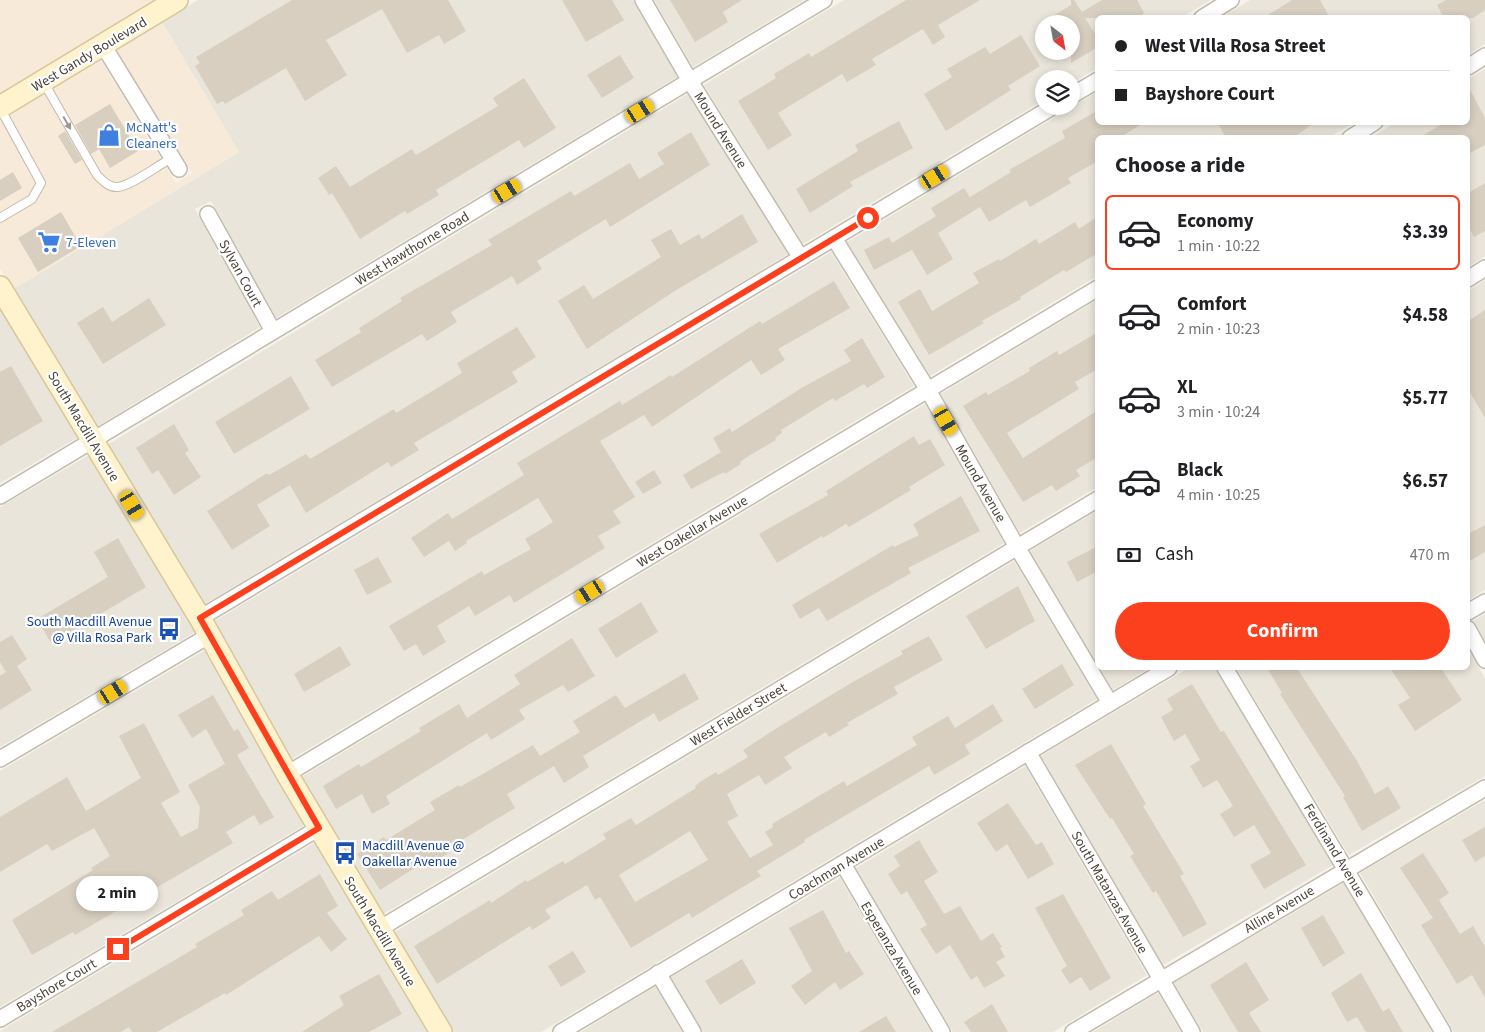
<!DOCTYPE html>
<meta charset="utf-8">
<style>
body{margin:0;font-family:"Source Sans 3",sans-serif;background:#f2f2f2;color:#202124;height:100vh;display:flex;flex-direction:column;font-size:19px;white-space:nowrap}
*{box-sizing:border-box;margin:0}
p{font-size:16px;color:#757577}
.icon{flex:none;width:28px;height:28px;fill:none;stroke:currentColor;stroke-width:2;stroke-linecap:round;stroke-linejoin:round}
.map{position:relative;flex:1;overflow:hidden}
.sheet{position:absolute;left:1095px;top:135px;width:375px;height:535px;display:flex;flex-direction:column;background:#fff;border-radius:8px;box-shadow:0 2px 8px #0003}
.sheet>*{flex:none}
.guide{position:absolute;left:1095px;top:15px;width:375px;height:110px;border-radius:8px;box-shadow:0 2px 8px #0003;display:grid;align-content:center;height:110px;padding:0 20px;background:#fff}
.needle{width:32px;rotate:149deg}
.fabs{position:absolute;left:1035px;top:15px;display:grid;gap:10px}
.fabs a{display:grid;place-items:center;width:45px;height:45px;border-radius:50%;background:#fff;box-shadow:0 2px 8px #0003;font-size:25px}
.end{position:absolute;width:22px;height:22px;margin:-11px;border:6px solid #fc3f1d;background:#fff;box-shadow:0 0 0 2px #fff}
.from{border-radius:50%}
.bubble{position:absolute;height:35px;border-radius:18px;background:#fff;box-shadow:0 2px 8px #0003;font-size:16px;font-weight:700;line-height:35px;text-align:center}
.car{position:absolute;width:15px;height:30px;margin:-15px -8px;border-radius:6px;box-shadow:0 0 4px 1px #0007;background:linear-gradient(#f5c518 24%,#345 0 40%,#f5c518 0 76%,#345 0 86%,#f5c518 0)}
.guide b{display:flex;align-items:center;gap:18px;height:48px;font-size:19px}
.guide b+b{border-top:1px solid #e0e0e0}
.guide i{width:12px;height:12px;background:#202124}
ul{padding:0;list-style:none}
li{display:flex;align-items:center;gap:15px;height:75px;margin:0 10px 8px;padding:0 10px;border:2px solid transparent;border-radius:8px}
li div{flex:1}
li b{display:block;font-size:19px}
li em{font-style:normal;font-weight:700}
li.selected{border-color:#fc3f1d}
li>.icon{width:45px;height:45px;stroke-width:1.5}
h2{padding:0 20px;font-size:22px;line-height:60px}
.pay{display:flex;align-items:center;gap:12px;height:55px;padding:0 20px;font-size:19px}
.pay p{margin-inline-start:auto}
.primary-button{display:flex;gap:10px;margin-top:auto;padding:10px 20px}
.primary-button a{flex:1;height:58px;border-radius:30px;background:#fc3f1d;color:#fff;font-size:20px;font-weight:700;line-height:58px;text-align:center}
.map>svg:first-child{display:block}
</style>
<div class="map">
<svg width="1485" height="1032" viewBox="0 0 1485 1032">
<rect width="100%" height="100%" fill="#f6f3ec"/>
<g fill="#eae5da" fill-rule="evenodd">
<path d="M 198,0 L 633,0 L 677,77 L 276,318 L 211,201 L 195,209 L 260,327 L 96,427 L 12,290 L 239,152 L 162,22 Z"/>
<path d="M 654,0 L 804,0 L 693,67 Z"/>
<path d="M 844,0 L 1211,0 L 1182,17 L 1098,18 L 1097,68 L 1071,84 L 1071,79 L 1044,79 L 1044,100 L 803,244 L 704,85 ZM 1044,24 L 1071,24 L 1071,51 L 1044,51 Z"/>
<path d="M 1250,0 L 1485,0 L 1485,44 L 1468,55 L 1468,18 L 1221,18 Z"/>
<path d="M 1485,69 L 1485,256 L 1468,267 L 1468,138 L 1370,138 L 1395,123 L 1468,122 L 1468,79 Z"/>
<path d="M 1097,92 L 1098,122 L 1354,123 L 1329,137 L 1098,138 L 1097,276 L 930,376 L 847,242 Z"/>
<path d="M 688,94 L 788,254 L 203,605 L 107,445 Z"/>
<path d="M 831,252 L 914,386 L 290,760 L 213,622 Z"/>
<path d="M 1485,280 L 1485,590 L 1468,600 L 1468,291 Z"/>
<path d="M 1097,300 L 1097,487 L 1020,533 L 941,394 Z"/>
<path d="M 0,305 L 80,436 L 0,483 Z"/>
<path d="M 925,404 L 1004,543 L 382,915 L 300,778 Z"/>
<path d="M 91,454 L 197,631 L 0,747 L 0,507 Z"/>
<path d="M 1097,511 L 1097,664 L 1030,551 Z"/>
<path d="M 1014,561 L 1097,699 L 541,1032 L 452,1032 L 393,933 Z"/>
<path d="M 1485,614 L 1485,641 L 1474,621 Z"/>
<path d="M 1468,647 L 1485,679 L 1485,776 L 1349,855 L 1236,668 L 1468,668 Z"/>
<path d="M 207,649 L 306,824 L 0,1007 L 0,771 Z"/>
<path d="M 1100,668 L 1149,668 L 1113,690 Z"/>
<path d="M 1189,668 L 1215,668 L 1333,865 L 1163,965 L 1041,756 Z"/>
<path d="M 1025,766 L 1147,975 L 1053,1032 L 953,1032 L 856,868 Z"/>
<path d="M 1485,800 L 1485,1032 L 1454,1032 L 1360,873 Z"/>
<path d="M 316,842 L 430,1032 L 0,1032 L 0,1031 Z"/>
<path d="M 840,878 L 931,1032 L 703,1032 L 671,977 Z"/>
<path d="M 1344,883 L 1433,1032 L 1203,1032 L 1174,983 Z"/>
<path d="M 655,986 L 682,1032 L 581,1032 Z"/>
<path d="M 1158,993 L 1181,1032 L 1093,1032 Z"/>
</g>
<g fill="#f7ead8">
<path d="M 0,0 L 157,0 L 0,95 Z"/>
<path d="M 162,22 L 239,152 L 12,290 L 0,268 L 0,119 L 100,59 L 176,183 L 192,173 L 116,49 Z"/>
</g>
<g fill="#d8cfc1" fill-rule="evenodd">
<path d="M 292,0 L 448,0 L 466,31 L 444,44 L 439,35 L 407,53 L 382,9 L 326,40 L 347,75 L 305,101 L 286,68 L 225,104 L 223,101 L 217,104 L 195,66 L 200,63 L 196,57 Z"/>
<path d="M 562,0 L 612,0 L 624,20 L 586,42 Z"/>
<path d="M 670,0 L 742,0 L 723,12 L 728,22 L 695,42 Z"/>
<path d="M 906,0 L 980,0 L 938,25 L 945,37 L 933,45 L 923,29 L 872,59 L 876,65 L 847,82 L 842,74 L 778,113 L 792,135 L 768,150 L 738,101 L 776,78 L 774,74 L 809,53 L 811,57 Z"/>
<path d="M 1071,0 L 1074,0 L 1082,12 L 1102,0 L 1137,0 L 1144,13 L 1137,18 L 1085,18 L 1098,39 L 1098,47 L 1071,63 L 1071,24 L 1040,24 L 1071,5 Z"/>
<path d="M 1292,0 L 1320,0 L 1330,18 L 1263,18 Z"/>
<path d="M 1446,0 L 1485,0 L 1485,10 L 1473,18 L 1444,18 L 1437,5 Z"/>
<path d="M 1021,35 L 1040,66 L 1008,86 L 1011,90 L 946,131 L 924,94 L 952,77 L 947,69 L 985,47 L 990,54 Z"/>
<path d="M 620,55 L 634,78 L 602,98 L 587,75 Z"/>
<path d="M 524,78 L 556,128 L 524,148 L 519,140 L 436,190 L 439,195 L 407,214 L 405,211 L 360,239 L 332,193 L 329,195 L 318,178 L 336,166 L 350,187 L 412,149 L 416,155 L 498,106 L 493,98 Z"/>
<path d="M 1468,86 L 1485,118 L 1485,145 L 1468,154 L 1468,138 L 1419,138 L 1445,122 L 1468,122 Z"/>
<path d="M 110,104 L 138,151 L 110,168 L 99,149 L 91,154 L 75,125 Z"/>
<path d="M 1095,112 L 1098,122 L 1145,122 L 1119,138 L 1098,138 L 1098,161 L 1068,178 L 1071,183 L 1030,207 L 1026,200 L 989,222 L 980,207 L 938,233 L 953,259 L 927,275 L 912,250 L 874,270 L 864,250 L 889,237 L 892,243 L 936,216 L 931,208 L 964,188 L 970,197 L 1011,172 L 1009,170 L 1065,138 L 1062,131 Z"/>
<path d="M 899,121 L 913,148 L 850,182 L 853,186 L 810,213 L 796,189 L 858,151 L 855,145 Z"/>
<path d="M 1217,122 L 1315,122 L 1293,138 L 1226,138 Z"/>
<path d="M 65,131 L 82,160 L 75,164 L 58,136 Z"/>
<path d="M 691,132 L 710,165 L 610,227 L 606,219 L 537,261 L 542,269 L 517,285 L 512,276 L 451,312 L 457,322 L 427,341 L 422,334 L 332,387 L 315,360 L 361,332 L 359,328 L 402,301 L 400,298 L 492,245 L 488,240 L 571,191 L 574,196 L 630,163 L 639,179 L 664,164 L 657,153 Z"/>
<path d="M 13,172 L 22,188 L 0,201 L 0,180 Z"/>
<path d="M 1485,183 L 1485,231 L 1474,237 L 1468,226 L 1468,193 Z"/>
<path d="M 61,212 L 81,246 L 38,272 L 18,238 Z"/>
<path d="M 742,214 L 758,242 L 673,292 L 587,349 L 558,301 L 584,285 L 593,299 L 661,257 L 651,240 L 671,229 L 680,245 L 699,234 L 702,239 Z"/>
<path d="M 1098,216 L 1098,253 L 1066,272 L 1064,270 L 1020,297 L 1021,299 L 982,321 L 984,323 L 929,355 L 898,302 L 920,289 L 932,311 L 979,283 L 973,273 L 999,259 L 1000,261 L 1036,239 L 1039,244 L 1075,222 L 1079,229 Z"/>
<path d="M 834,281 L 850,308 L 778,349 L 785,360 L 761,375 L 751,360 L 652,427 L 644,415 L 600,441 L 635,497 L 613,511 L 621,523 L 598,536 L 605,548 L 514,603 L 510,595 L 475,616 L 469,606 L 437,626 L 446,642 L 423,656 L 416,644 L 404,651 L 389,626 L 482,571 L 484,575 L 531,549 L 525,539 L 553,522 L 538,498 L 466,541 L 467,543 L 455,551 L 449,541 L 424,557 L 411,538 L 448,513 L 452,519 L 524,475 L 517,463 L 620,401 L 622,405 L 671,375 L 672,377 L 760,321 L 762,324 Z"/>
<path d="M 149,298 L 166,325 L 103,364 L 77,323 L 103,307 L 112,322 Z"/>
<path d="M 1485,310 L 1485,418 L 1468,389 L 1468,321 Z"/>
<path d="M 517,327 L 536,357 L 512,372 L 518,382 L 414,443 L 419,450 L 391,467 L 388,462 L 306,513 L 290,485 L 257,505 L 270,526 L 232,550 L 207,511 L 267,473 L 269,475 L 306,454 L 310,459 L 394,409 L 396,413 L 462,373 L 457,363 Z"/>
<path d="M 1098,332 L 1098,369 L 1075,382 L 1079,389 L 1007,433 L 1023,458 L 1098,410 L 1098,457 L 1076,470 L 1080,476 L 1056,491 L 1052,485 L 1023,502 L 963,406 L 986,392 L 988,395 L 1030,371 L 1029,368 L 1057,351 L 1059,355 Z"/>
<path d="M 862,338 L 885,377 L 867,388 L 864,384 L 835,401 L 833,398 L 781,430 L 782,433 L 775,438 L 776,440 L 747,457 L 740,462 L 741,464 L 725,474 L 724,472 L 691,489 L 683,475 L 721,452 L 713,438 L 730,428 L 732,432 L 803,387 L 851,361 L 844,350 Z"/>
<path d="M 11,366 L 43,421 L 0,446 L 0,372 Z"/>
<path d="M 291,376 L 310,409 L 234,454 L 215,422 Z"/>
<path d="M 174,424 L 189,450 L 185,453 L 201,477 L 174,495 L 158,470 L 152,474 L 136,448 Z"/>
<path d="M 914,436 L 919,445 L 930,439 L 945,465 L 909,487 L 911,490 L 849,527 L 846,524 L 823,538 L 822,536 L 777,563 L 759,534 L 828,495 L 826,491 Z"/>
<path d="M 654,470 L 662,483 L 643,494 L 635,482 Z"/>
<path d="M 961,496 L 980,531 L 908,568 L 911,573 L 827,621 L 819,608 L 800,619 L 792,605 L 893,545 L 894,547 L 919,535 L 913,524 Z"/>
<path d="M 1485,525 L 1485,552 L 1468,562 L 1468,534 Z"/>
<path d="M 118,538 L 146,587 L 51,643 L 37,619 L 108,577 L 94,552 Z"/>
<path d="M 1098,546 L 1098,571 L 1077,582 L 1067,562 Z"/>
<path d="M 378,557 L 392,582 L 367,595 L 354,570 Z"/>
<path d="M 1018,586 L 1035,621 L 986,649 L 966,616 Z"/>
<path d="M 641,602 L 658,632 L 616,658 L 598,629 Z"/>
<path d="M 12,635 L 27,659 L 17,666 L 32,690 L 0,710 L 0,676 L 6,672 L 0,662 L 0,642 Z"/>
<path d="M 929,636 L 943,660 L 894,687 L 898,694 L 847,723 L 849,725 L 829,737 L 826,732 L 784,757 L 792,768 L 765,785 L 759,775 L 727,794 L 738,816 L 727,822 L 750,858 L 773,845 L 765,832 L 773,827 L 772,824 L 844,781 L 847,786 L 917,745 L 912,737 L 948,716 L 955,728 L 993,704 L 1003,721 L 965,745 L 970,754 L 934,775 L 929,766 L 804,840 L 805,842 L 757,871 L 761,876 L 713,905 L 692,918 L 689,913 L 631,948 L 600,897 L 595,900 L 587,885 L 545,910 L 551,918 L 532,930 L 530,926 L 437,984 L 414,946 L 490,900 L 491,903 L 526,880 L 527,882 L 563,861 L 565,864 L 606,839 L 603,834 L 631,818 L 636,825 L 696,788 L 695,786 L 700,782 L 716,772 L 718,775 L 748,757 L 743,750 L 777,728 L 851,683 L 903,654 L 901,651 ZM 690,831 L 708,860 L 635,902 L 619,875 Z"/>
<path d="M 572,638 L 595,676 L 568,692 L 563,685 L 519,710 L 525,719 L 491,740 L 487,733 L 386,796 L 390,804 L 372,814 L 362,794 L 336,809 L 323,786 L 359,764 L 361,767 L 421,731 L 419,728 L 459,704 L 467,718 L 520,684 L 514,675 Z"/>
<path d="M 340,646 L 351,665 L 304,692 L 294,674 Z"/>
<path d="M 1062,664 L 1074,685 L 1035,709 L 1022,689 Z"/>
<path d="M 1267,668 L 1297,668 L 1357,761 L 1375,794 L 1388,786 L 1401,808 L 1362,831 L 1343,797 L 1345,796 L 1280,694 L 1282,693 Z"/>
<path d="M 1390,668 L 1441,668 L 1462,700 L 1415,731 L 1398,705 L 1410,698 Z"/>
<path d="M 685,673 L 699,699 L 659,722 L 654,713 L 583,756 L 589,767 L 564,783 L 554,766 L 507,794 L 515,808 L 447,849 L 449,853 L 424,868 L 421,864 L 380,890 L 357,854 L 384,837 L 386,840 L 435,810 L 430,802 L 459,785 L 460,787 L 533,745 L 540,756 L 580,732 L 573,721 L 616,695 L 625,708 Z"/>
<path d="M 1192,684 L 1221,732 L 1224,731 L 1306,865 L 1264,889 L 1250,865 L 1271,853 L 1254,825 L 1234,837 L 1220,814 L 1233,806 L 1217,780 L 1203,788 L 1190,766 L 1200,760 L 1185,734 L 1174,741 L 1161,717 L 1173,710 L 1167,699 Z"/>
<path d="M 213,695 L 234,731 L 238,729 L 249,748 L 237,755 L 274,817 L 260,825 L 254,815 L 226,832 L 233,843 L 75,935 L 73,932 L 32,955 L 12,920 L 93,870 L 91,868 L 110,856 L 94,828 L 52,851 L 47,844 L 0,872 L 0,817 L 67,777 L 86,811 L 141,778 L 119,736 L 144,723 L 180,792 L 161,803 L 181,837 L 198,828 L 200,807 L 188,785 L 225,764 L 206,729 L 192,738 L 178,715 Z"/>
<path d="M 1111,744 L 1146,804 L 1143,806 L 1184,874 L 1180,876 L 1207,924 L 1183,937 L 1156,891 L 1153,893 L 1130,856 L 1134,854 L 1112,818 L 1110,819 L 1075,765 Z"/>
<path d="M 1008,803 L 1036,845 L 1042,842 L 1054,864 L 1028,879 L 1007,844 L 996,852 L 977,823 Z"/>
<path d="M 1485,827 L 1485,856 L 1475,862 L 1462,840 Z"/>
<path d="M 919,840 L 938,872 L 924,881 L 944,914 L 960,906 L 981,941 L 993,933 L 1002,947 L 1000,948 L 1005,957 L 996,962 L 1005,976 L 984,988 L 977,976 L 971,980 L 950,945 L 936,954 L 920,929 L 927,925 L 907,891 L 901,895 L 888,874 L 900,866 L 894,856 Z"/>
<path d="M 1423,853 L 1449,893 L 1439,900 L 1460,934 L 1473,926 L 1485,947 L 1485,998 L 1472,975 L 1457,984 L 1421,925 L 1433,918 L 1400,868 Z"/>
<path d="M 320,874 L 338,906 L 327,913 L 347,939 L 331,952 L 319,936 L 226,995 L 225,993 L 157,1032 L 132,1032 L 129,1027 L 121,1032 L 52,1032 L 197,947 L 195,944 L 244,915 L 241,910 L 272,891 L 278,900 Z"/>
<path d="M 1063,894 L 1111,978 L 1090,991 L 1081,977 L 1070,984 L 1061,970 L 1067,966 L 1035,908 Z"/>
<path d="M 823,910 L 846,953 L 849,951 L 864,974 L 840,990 L 835,982 L 805,1005 L 791,986 L 812,971 L 789,928 Z"/>
<path d="M 1323,915 L 1345,953 L 1323,967 L 1301,928 Z"/>
<path d="M 573,951 L 586,972 L 561,987 L 548,966 Z"/>
<path d="M 742,959 L 756,983 L 720,1005 L 705,981 Z"/>
<path d="M 1246,962 L 1269,1000 L 1249,1013 L 1261,1032 L 1238,1032 L 1210,985 Z"/>
<path d="M 1361,973 L 1383,1012 L 1389,1008 L 1403,1032 L 1366,1032 L 1357,1017 L 1347,1022 L 1331,993 Z"/>
<path d="M 379,974 L 402,1014 L 369,1032 L 302,1032 L 344,1005 L 339,996 Z"/>
<path d="M 992,1004 L 1008,1032 L 971,1032 L 964,1022 Z"/>
<path d="M 886,1016 L 896,1032 L 859,1032 Z"/>
</g>
<g fill="none" stroke-linecap="round" stroke-linejoin="round">
<defs>
<g id="lane">
<path d="M 44,83 L 97,175 C 103,181 109,188 118,187 C 133,185 158,165 172,158"/>
<path d="M 0,108 L 41,183 L 32,199 L 0,218"/>
</g>
<g id="street">
<path d="M 643,0 L 690,81 L 801,258"/>
<path d="M 1202,18 L 1231,0"/>
<path d="M 103,45 L 179,169"/>
<path d="M 1468,67 L 1485,56"/>
<path d="M 1071,96 L 1098,80"/>
<path d="M 1350,138 L 1375,122"/>
<path d="M 208,214 L 273,331"/>
<path d="M 834,238 L 928,390 L 1017,547 L 1110,703"/>
<path d="M 1468,279 L 1485,268"/>
<path d="M 0,496 L 824,0"/>
<path d="M 1468,612 L 1485,602"/>
<path d="M 200,618 L 1054,106"/>
<path d="M 1468,629 L 1485,660"/>
<path d="M 1225,668 L 1443,1032"/>
<path d="M 1028,752 L 1192,1032"/>
<path d="M 0,759 L 210,635"/>
<path d="M 287,774 L 1098,288"/>
<path d="M 843,864 L 942,1032"/>
<path d="M 379,929 L 1098,499"/>
<path d="M 658,973 L 693,1032"/>
<path d="M 0,1019 L 319,828"/>
<path d="M 561,1032 L 1169,668"/>
<path d="M 1073,1032 L 1485,788"/>
</g>
<g id="secondary">
<path d="M 0,107 L 177,0"/>
<path d="M 0,287 L 200,618 L 287,774 L 441,1032"/>
</g>
</defs>
<use href="#lane" stroke="#c2bbae" stroke-width="10"/>
<use href="#street" stroke="#c2bbae" stroke-width="18"/>
<use href="#secondary" stroke="#d6c79b" stroke-width="24"/>
<use href="#lane" stroke="#fff" stroke-width="8"/>
<use href="#street" stroke="#fff" stroke-width="15"/>
<use href="#secondary" stroke="#fff3cd" stroke-width="21"/>
</g>
<defs><path id="oneway-solid" d="M-6-.8H1V-3.2L6.5 0L1 3.2V.8H-6Z" transform="scale(1.25)"/></defs>
<use fill="#9c9892" href="#oneway-solid" transform="translate(67 123) rotate(60)"/>
<g fill="none" stroke-linecap="round" stroke-linejoin="round">
<path stroke="#fc3f1d" stroke-width="6" d="M 118,949 L 319,828 L 200,618 L 868,218"/>
</g>
<defs>
<symbol id="shop-bare" viewBox="-9 -9 18 18"><path d="M-5-2.5h2.3a2.7 3.5 0 0 1 5.4 0H5L5.5 6h-11ZM-1.5-2.5h3a1.5 2.3 0 0 0-3 0Z" fill="#3f7fe0" stroke="#fff" stroke-width="2.5" paint-order="stroke"/></symbol>
<symbol id="supermarket-bare" viewBox="-9 -9 18 18"><path d="M-6-5.5h2.5l.6 2H6L4.5 2H-2.5L-4.4-4H-6ZM-1.5 3.2a1.3 1.3 0 1 0 .1 0ZM3 3.2a1.3 1.3 0 1 0 .1 0Z" fill="#3f7fe0" stroke="#fff" stroke-width="2.5" paint-order="stroke"/></symbol>
<symbol id="bus-bare" viewBox="-9 -9 18 18"><path d="M-5-6H5V4H4V6H2V4H-2V6H-4V4H-5ZM-3.5-4V0h7V-4ZM-3.5 1.2v1.5H-2V1.2ZM2 1.2v1.5H3.5V1.2Z" fill="#1a4fb4" stroke="#fff" stroke-width="2.5" paint-order="stroke"/></symbol>
</defs>
<g fill-rule="evenodd">
<use href="#shop-bare" x="93" y="119" width="32" height="32"/>
<use href="#supermarket-bare" x="33" y="226" width="32" height="32"/>
<use href="#bus-bare" x="153" y="613" width="32" height="32"/>
<use href="#bus-bare" x="329" y="837" width="32" height="32"/>
</g>
<g text-anchor="middle" stroke-width="4.5" stroke-linejoin="round" paint-order="stroke">
<g font-size="14" fill="#4b4439" stroke="#fff">
<text transform="translate(89 54) rotate(-31)" y="5">West Gandy Boulevard</text>
<text transform="translate(721 130) rotate(58)" y="5">Mound Avenue</text>
<text transform="translate(412 248) rotate(-31)" y="5">West Hawthorne Road</text>
<text transform="translate(241 273) rotate(61)" y="5">Sylvan Court</text>
<text transform="translate(84 426) rotate(59)" y="5">South Macdill Avenue</text>
<text transform="translate(981 483) rotate(60)" y="5">Mound Avenue</text>
<text transform="translate(692 531) rotate(-31)" y="5">West Oakellar Avenue</text>
<text transform="translate(738 714) rotate(-31)" y="5">West Fielder Street</text>
<text transform="translate(1335 850) rotate(59)" y="5">Ferdinand Avenue</text>
<text transform="translate(836 868) rotate(-31)" y="5">Coachman Avenue</text>
<text transform="translate(1110 892) rotate(60)" y="5">South Matanzas Avenue</text>
<text transform="translate(1279 909) rotate(-31)" y="5">Alline Avenue</text>
<text transform="translate(380 931) rotate(59)" y="5">South Macdill Avenue</text>
<text transform="translate(892 948) rotate(59)" y="5">Esperanza Avenue</text>
<text transform="translate(56 985) rotate(-31)" y="5">Bayshore Court</text>
</g>
<g font-size="14" fill="#366cbe" stroke="#fff" text-anchor="start">
<text x="126" y="132">McNatt's<tspan x="126" dy="16">Cleaners</tspan></text>
<text x="66" y="247">7-Eleven</text>
</g>
<g font-size="14" fill="#164399" stroke="#fff" text-anchor="end">
<text x="152" y="626">South Macdill Avenue<tspan x="152" dy="16">@ Villa Rosa Park</tspan></text>
<text x="362" y="850" text-anchor="start">Macdill Avenue @<tspan x="362" dy="16">Oakellar Avenue</tspan></text>
</g>
</g>
</svg>
<div class="fabs">
<a><svg class="needle" viewBox="-14 -14 28 28"><path d="M0-13l5 13h-10z" fill="#e53935"/><path d="M0 13l5-13h-10z" fill="#757577"/></svg></a>
<a><svg class="icon" aria-label="layers" viewBox="0 0 24 24"><path d="M12 4l9 5-9 5-9-5zM3 14l9 5 9-5"/></svg></a>
</div>
<i class="end from" style="left:868px;top:218px"></i>
<i class="end" style="left:118px;top:949px"></i>
<div class="bubble" style="left:76px;top:876px;width:82px">2 min</div>
<i class="car" style="left:640px;top:111px;rotate:59deg"></i>
<i class="car" style="left:935px;top:177px;rotate:59deg"></i>
<i class="car" style="left:507px;top:191px;rotate:59deg"></i>
<i class="car" style="left:946px;top:421px;rotate:150deg"></i>
<i class="car" style="left:132px;top:505px;rotate:149deg"></i>
<i class="car" style="left:590px;top:592px;rotate:239deg"></i>
<i class="car" style="left:113px;top:692px;rotate:59deg"></i>
<div class="guide">
<b><i class="from"></i>West Villa Rosa Street</b>
<b><i></i>Bayshore Court</b>
</div>
<section class="sheet">
<h2>Choose a ride</h2>
<ul>
<li class="selected"><svg class="icon" aria-label="car" viewBox="0 0 24 24"><path d="M5 17H2v-5l4-1 3-4h7l3 4 3 1v5h-3M9 17h6M6 11h13"/><circle cx="7" cy="17" r="2"/><circle cx="17" cy="17" r="2"/></svg><div><b>Economy</b><p>1 min · 10:22</p></div><em>$3.39</em></li>
<li><svg class="icon" aria-label="car" viewBox="0 0 24 24"><path d="M5 17H2v-5l4-1 3-4h7l3 4 3 1v5h-3M9 17h6M6 11h13"/><circle cx="7" cy="17" r="2"/><circle cx="17" cy="17" r="2"/></svg><div><b>Comfort</b><p>2 min · 10:23</p></div><em>$4.58</em></li>
<li><svg class="icon" aria-label="car" viewBox="0 0 24 24"><path d="M5 17H2v-5l4-1 3-4h7l3 4 3 1v5h-3M9 17h6M6 11h13"/><circle cx="7" cy="17" r="2"/><circle cx="17" cy="17" r="2"/></svg><div><b>XL</b><p>3 min · 10:24</p></div><em>$5.77</em></li>
<li><svg class="icon" aria-label="car" viewBox="0 0 24 24"><path d="M5 17H2v-5l4-1 3-4h7l3 4 3 1v5h-3M9 17h6M6 11h13"/><circle cx="7" cy="17" r="2"/><circle cx="17" cy="17" r="2"/></svg><div><b>Black</b><p>4 min · 10:25</p></div><em>$6.57</em></li>
</ul>
<div class="pay"><svg class="icon" aria-label="cash" viewBox="0 0 24 24"><path d="M3 7h18v10H3z"/><circle cx="12" cy="12" r="2"/></svg>Cash<p>470 m</p></div>
<div class="primary-button"><a>Confirm</a></div>
</section>
</div>
